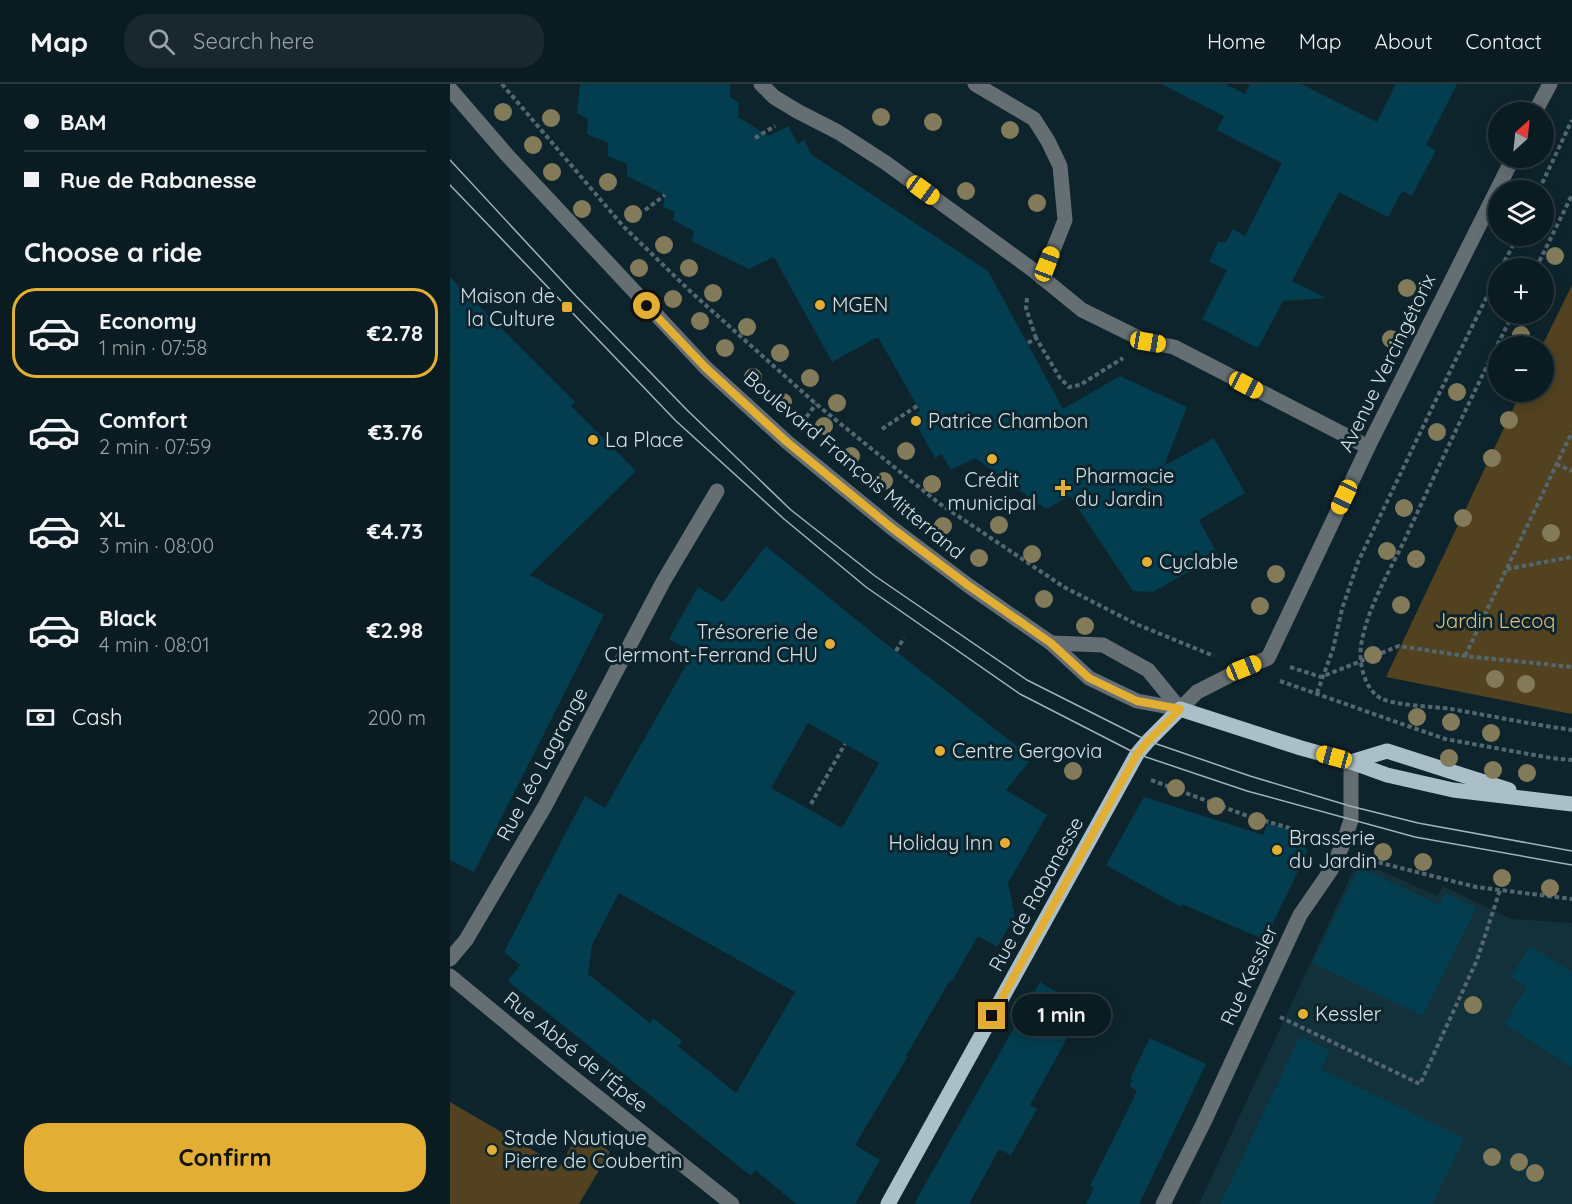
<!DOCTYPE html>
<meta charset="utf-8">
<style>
body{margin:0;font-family:Quicksand,sans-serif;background:#18282e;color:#f1f3f6;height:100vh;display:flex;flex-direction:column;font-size:22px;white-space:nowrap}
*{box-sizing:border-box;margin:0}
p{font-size:20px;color:#99a1a5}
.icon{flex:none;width:33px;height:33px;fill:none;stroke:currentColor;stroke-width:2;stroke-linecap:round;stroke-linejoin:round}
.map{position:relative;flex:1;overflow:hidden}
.drawer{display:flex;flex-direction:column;background:#0a1b21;width:450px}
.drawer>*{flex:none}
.guide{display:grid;align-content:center;height:132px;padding:0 24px;background:#0a1b21}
.needle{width:39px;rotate:27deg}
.buttons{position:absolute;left:1038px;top:18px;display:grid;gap:12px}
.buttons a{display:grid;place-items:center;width:66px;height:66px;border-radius:50%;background:#0a1b21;box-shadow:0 3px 15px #0003,0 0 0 2px #2a393f;font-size:30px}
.end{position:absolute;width:27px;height:27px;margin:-14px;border:8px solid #e2af34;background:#111;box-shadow:0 0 0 3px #111}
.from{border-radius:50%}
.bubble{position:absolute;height:42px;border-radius:21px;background:#0a1b21;box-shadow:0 3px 15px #0003,0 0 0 2px #2a393f;font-size:20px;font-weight:800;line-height:42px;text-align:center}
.car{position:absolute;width:18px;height:36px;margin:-18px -9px;border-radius:8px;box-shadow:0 0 4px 2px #0007;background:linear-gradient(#f5c518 24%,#345 0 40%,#f5c518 0 76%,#345 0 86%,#f5c518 0)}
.guide b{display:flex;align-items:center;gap:21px;height:57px;font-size:22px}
.guide b+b{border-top:2px solid #2a393f}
.guide i{width:15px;height:15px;background:#f1f3f6}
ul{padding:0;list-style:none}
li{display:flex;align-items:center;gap:18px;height:90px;margin:0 12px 9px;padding:0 12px;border:3px solid transparent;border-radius:24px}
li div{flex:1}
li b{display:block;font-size:22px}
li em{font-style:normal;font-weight:800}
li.current{border-color:#e2af34}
li>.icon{width:54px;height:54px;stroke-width:1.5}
h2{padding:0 24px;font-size:27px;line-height:72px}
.pay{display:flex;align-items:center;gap:15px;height:66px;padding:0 24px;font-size:22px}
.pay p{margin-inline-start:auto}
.cta{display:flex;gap:12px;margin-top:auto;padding:12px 24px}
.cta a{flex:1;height:69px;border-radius:24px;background:#e2af34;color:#111;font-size:24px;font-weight:800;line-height:69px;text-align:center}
header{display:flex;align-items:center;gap:36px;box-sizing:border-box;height:84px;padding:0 30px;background:#0a1b21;border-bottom:2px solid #2a393f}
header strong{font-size:28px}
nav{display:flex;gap:33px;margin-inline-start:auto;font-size:21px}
.search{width:420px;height:54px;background:#18282e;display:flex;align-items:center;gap:15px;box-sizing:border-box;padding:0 21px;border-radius:24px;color:#99a1a5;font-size:22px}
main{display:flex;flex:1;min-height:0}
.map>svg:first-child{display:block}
</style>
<header>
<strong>Map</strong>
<div class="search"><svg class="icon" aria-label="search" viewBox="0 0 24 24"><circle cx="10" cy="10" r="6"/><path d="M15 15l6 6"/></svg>Search here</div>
<nav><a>Home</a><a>Map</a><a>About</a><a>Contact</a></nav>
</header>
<main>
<section class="drawer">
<div class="guide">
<b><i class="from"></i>BAM</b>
<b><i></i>Rue de Rabanesse</b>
</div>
<h2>Choose a ride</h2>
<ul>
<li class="current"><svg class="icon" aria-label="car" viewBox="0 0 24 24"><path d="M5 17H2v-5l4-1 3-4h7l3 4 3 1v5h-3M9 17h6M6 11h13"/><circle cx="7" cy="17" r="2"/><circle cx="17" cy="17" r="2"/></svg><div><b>Economy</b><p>1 min · 07:58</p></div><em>€2.78</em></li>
<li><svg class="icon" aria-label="car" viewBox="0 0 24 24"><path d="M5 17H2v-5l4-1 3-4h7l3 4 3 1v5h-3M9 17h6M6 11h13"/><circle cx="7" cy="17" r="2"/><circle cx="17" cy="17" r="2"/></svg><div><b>Comfort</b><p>2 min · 07:59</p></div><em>€3.76</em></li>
<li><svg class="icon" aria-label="car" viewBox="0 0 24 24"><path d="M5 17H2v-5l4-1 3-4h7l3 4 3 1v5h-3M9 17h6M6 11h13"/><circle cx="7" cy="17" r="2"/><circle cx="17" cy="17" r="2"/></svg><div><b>XL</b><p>3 min · 08:00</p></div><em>€4.73</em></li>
<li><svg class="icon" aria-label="car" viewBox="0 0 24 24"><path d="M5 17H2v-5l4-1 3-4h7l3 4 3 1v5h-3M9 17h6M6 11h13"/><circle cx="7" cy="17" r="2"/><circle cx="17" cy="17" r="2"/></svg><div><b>Black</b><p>4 min · 08:01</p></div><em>€2.98</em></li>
</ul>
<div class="pay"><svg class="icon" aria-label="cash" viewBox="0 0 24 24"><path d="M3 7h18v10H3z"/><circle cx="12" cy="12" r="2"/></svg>Cash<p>200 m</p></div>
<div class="cta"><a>Confirm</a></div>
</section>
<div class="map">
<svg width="1122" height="1120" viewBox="0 0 1122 1120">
<rect width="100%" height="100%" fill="#0e242c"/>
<path fill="#12313b" d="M 908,776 L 987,812 L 993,802 L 1061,835 L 1122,839 L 1122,1120 L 749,1120 Z"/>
<g fill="#524220">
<path d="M 1122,201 L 1122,630 L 936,593 L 1071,308 L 1094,308 L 1092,262 Z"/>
<path d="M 0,1018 L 110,1082 L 131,1045 L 160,1068 L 129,1120 L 0,1120 Z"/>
</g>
<g fill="#023e4f" fill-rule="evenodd">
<path d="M 130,0 L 280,0 L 280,13 L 289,19 L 288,33 L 319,52 L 338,42 L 348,60 L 354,56 L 362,71 L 538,187 L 613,325 L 670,292 L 737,323 L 714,382 L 764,354 L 795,409 L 749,436 L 768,471 L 703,508 L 683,507 L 620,412 L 596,425 L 525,374 L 501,386 L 492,370 L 485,374 L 462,333 L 470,327 L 428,253 L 382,278 L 324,173 L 299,185 L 242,157 L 244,147 L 223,136 L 225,128 L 213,123 L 215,111 L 177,92 L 177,80 L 158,72 L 158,59 L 137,50 L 138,35 L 127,29 Z"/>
<path d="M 711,0 L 775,0 L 795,10 L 800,0 L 851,0 L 927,38 L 946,0 L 1007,0 L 976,61 L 986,66 L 962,112 L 952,107 L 938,133 L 889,108 L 842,197 L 876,214 L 833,217 L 808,264 L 752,235 L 777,186 L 759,178 L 768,158 L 776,158 L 783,145 L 795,152 L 832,79 L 767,46 L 774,32 Z"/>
<path d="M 0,193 L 125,318 L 121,322 L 186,387 L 80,491 L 154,531 L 24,788 L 0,776 Z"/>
<path d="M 316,462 L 425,551 L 582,674 L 556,706 L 597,731 L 558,799 L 565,832 L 547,863 L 528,852 L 502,897 L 500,896 L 456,972 L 458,972 L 405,1061 L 430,1076 L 405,1120 L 346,1120 L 305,1086 L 301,1092 L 58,897 L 70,881 L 54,868 L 135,712 L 155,724 L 243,569 L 219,555 L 248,503 L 273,518 ZM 358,639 L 429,679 L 392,744 L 321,704 ZM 169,809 L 345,908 L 286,1009 L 228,962 L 232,957 L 203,934 L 200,939 L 138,890 L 142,861 Z"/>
<path d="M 694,713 L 813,751 L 818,739 L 858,751 L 854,764 L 858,766 L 815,856 L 732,820 L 731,823 L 656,781 Z"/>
<path d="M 909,783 L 990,821 L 995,809 L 1026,824 L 973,932 L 862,879 Z"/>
<path d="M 1080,862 L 1122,888 L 1122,983 L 1054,940 L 1077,903 L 1061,893 Z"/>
<path d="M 590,898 L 634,924 L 580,1021 L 587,1025 L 561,1071 L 549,1065 L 519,1120 L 464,1120 Z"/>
<path d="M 850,952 L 880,967 L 871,985 L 1014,1054 L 982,1120 L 770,1120 Z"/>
<path d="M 700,954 L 756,980 L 689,1120 L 636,1120 L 644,1104 L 640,1102 L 687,1007 L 679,1002 L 683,996 L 680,995 Z"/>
</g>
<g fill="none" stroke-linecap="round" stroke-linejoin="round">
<g stroke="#54676e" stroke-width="4" stroke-dasharray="4.5 3" stroke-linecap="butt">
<path d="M 52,0 L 173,142 L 240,207 L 366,320 L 490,420 L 614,503 L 686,540 L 764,572"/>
<path d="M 305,54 L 325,42"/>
<path d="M 1089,106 L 1122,36"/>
<path d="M 195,126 L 215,111"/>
<path d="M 1051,184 L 1068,152"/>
<path d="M 1086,184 L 1122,111"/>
<path d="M 577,214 L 576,224 L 586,254"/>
<path d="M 1063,230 C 1026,303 991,377 957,451 C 941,485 920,518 912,556 C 908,574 912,598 926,611 C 937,622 983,622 1001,625 C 1041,632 1081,640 1122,646"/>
<path d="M 578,259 L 586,254 L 610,294 L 619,303 L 630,301 L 673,274"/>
<path d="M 352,339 L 366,320"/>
<path d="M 432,345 L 467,322"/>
<path d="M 1106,380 L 1122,387"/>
<path d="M 1057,485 L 1122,473"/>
<path d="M 446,567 L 454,554"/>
<path d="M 1015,572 L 1122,348"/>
<path d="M 840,583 L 871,593 L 949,562 L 1015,572 L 1122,583"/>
<path d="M 830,597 L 995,655 L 1101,674 L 1122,676"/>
<path d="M 867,609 L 883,565 L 892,525 L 908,478 L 982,324 L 1048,190"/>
<path d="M 701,696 L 795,731 L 870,753"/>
<path d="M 361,720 L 395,660"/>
<path d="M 915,772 L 923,777 L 1026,803 L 1122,815"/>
<path d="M 830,933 L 970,1000 L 1027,876 L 1050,806"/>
</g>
<g stroke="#656f73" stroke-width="15">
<path d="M 311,0 L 324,13 L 347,27 L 388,48 L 436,79 L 583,186 L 632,226 L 697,258 L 724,263 L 918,363"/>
<path d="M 525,0 L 584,35 L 598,57 L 610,82 L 615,136 L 592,194"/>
<path d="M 0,5 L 57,71 L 256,284 L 337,358 L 442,444 L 519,502 L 601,559 L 639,594 L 687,617 L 730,625"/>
<path d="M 1085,28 L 1100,0"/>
<path d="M 601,559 L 653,561 L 698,586 L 730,625"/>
<path d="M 730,625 L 747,608 L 794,584 L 818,574 L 918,363 L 1063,74"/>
<path d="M 0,875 L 16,856 L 95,722 L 213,498 L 267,407"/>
<path d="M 0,892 L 115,987 L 282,1120"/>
<path d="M 713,1120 L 753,1040 L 850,831 L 881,786 L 893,760 L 901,736 L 901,678"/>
</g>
<g stroke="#aabfc8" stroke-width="15">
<path d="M 901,678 L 937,667 L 1059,706"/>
<path d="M 438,1120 L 687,670 L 698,657 L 730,625 L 851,664 L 901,678 L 937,691 L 1003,706 L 1122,720"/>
</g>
<g stroke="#a3b2b8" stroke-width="1.5">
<path d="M 0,76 L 126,212 L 237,326 L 341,426 L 425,492 L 577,596 L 698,657 L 800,692 L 900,722 L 968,739 L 1122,767"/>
<path d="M 0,101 L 226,337 L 334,435 L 416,503 L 570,610 L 687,670 L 797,707 L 965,753 L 1122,781"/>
</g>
</g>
<g fill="#827a59">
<circle cx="53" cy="28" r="9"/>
<circle cx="431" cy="33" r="9"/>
<circle cx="101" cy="34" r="9"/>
<circle cx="483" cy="38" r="9"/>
<circle cx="560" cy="46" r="9"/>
<circle cx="83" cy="61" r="9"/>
<circle cx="102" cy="88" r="9"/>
<circle cx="158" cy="98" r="9"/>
<circle cx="516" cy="107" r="9"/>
<circle cx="587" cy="119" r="9"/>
<circle cx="132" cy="125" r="9"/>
<circle cx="183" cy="130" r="9"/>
<circle cx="214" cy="161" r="9"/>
<circle cx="1105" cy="172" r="9"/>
<circle cx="189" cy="184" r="9"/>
<circle cx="239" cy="184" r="9"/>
<circle cx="957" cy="204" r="9"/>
<circle cx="263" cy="209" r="9"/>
<circle cx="223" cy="215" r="9"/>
<circle cx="250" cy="237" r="9"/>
<circle cx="297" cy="243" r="9"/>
<circle cx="1071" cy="251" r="9"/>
<circle cx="941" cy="255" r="9"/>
<circle cx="275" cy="264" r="9"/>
<circle cx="330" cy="269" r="9"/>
<circle cx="303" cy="293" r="9"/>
<circle cx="360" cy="294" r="9"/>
<circle cx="1007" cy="308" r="9"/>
<circle cx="333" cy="318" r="9"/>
<circle cx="387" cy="319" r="9"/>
<circle cx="1059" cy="336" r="9"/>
<circle cx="374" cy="342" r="9"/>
<circle cx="987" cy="348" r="9"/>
<circle cx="456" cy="367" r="9"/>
<circle cx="401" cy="372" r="9"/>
<circle cx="1042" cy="374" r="9"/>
<circle cx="434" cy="397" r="9"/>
<circle cx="482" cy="400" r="9"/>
<circle cx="954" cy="424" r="9"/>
<circle cx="1013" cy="434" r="9"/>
<circle cx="549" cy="441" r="9"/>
<circle cx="493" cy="442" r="9"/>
<circle cx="1101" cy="449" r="9"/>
<circle cx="937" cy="467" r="9"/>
<circle cx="582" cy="470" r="9"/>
<circle cx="529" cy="474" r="9"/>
<circle cx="966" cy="475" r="9"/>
<circle cx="826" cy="490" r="9"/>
<circle cx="594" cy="515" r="9"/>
<circle cx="951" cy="521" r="9"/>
<circle cx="810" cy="522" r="9"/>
<circle cx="635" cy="542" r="9"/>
<circle cx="923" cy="571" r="9"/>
<circle cx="1045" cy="595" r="9"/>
<circle cx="1076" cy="600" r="9"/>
<circle cx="967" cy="633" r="9"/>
<circle cx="1001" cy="638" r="9"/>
<circle cx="1041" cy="649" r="9"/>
<circle cx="999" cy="674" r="9"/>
<circle cx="1043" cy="686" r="9"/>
<circle cx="623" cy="687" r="9"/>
<circle cx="1077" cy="689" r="9"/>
<circle cx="726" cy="704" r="9"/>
<circle cx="766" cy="722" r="9"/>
<circle cx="807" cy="737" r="9"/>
<circle cx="933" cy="768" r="9"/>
<circle cx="973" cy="778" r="9"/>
<circle cx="1052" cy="794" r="9"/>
<circle cx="1100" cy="804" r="9"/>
<circle cx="1023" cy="921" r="9"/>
<circle cx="1042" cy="1073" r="9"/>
<circle cx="1069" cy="1078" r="9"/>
<circle cx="1085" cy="1089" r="9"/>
</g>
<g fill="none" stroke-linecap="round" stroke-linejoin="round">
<path stroke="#e2af34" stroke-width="8" d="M 197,222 L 256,284 L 337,358 L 442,444 L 519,502 L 601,559 L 639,594 L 687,617 L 730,625 L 698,657 L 687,670 L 542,932"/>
</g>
<g fill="#e2af34" stroke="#0e242c" stroke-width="2">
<circle cx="370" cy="221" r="6"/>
<rect x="111" y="217" width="12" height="12" rx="3"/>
<circle cx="466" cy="337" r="6"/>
<circle cx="143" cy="356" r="6"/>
<circle cx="542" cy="375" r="6"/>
<path d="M610 395h6v6h6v6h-6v6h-6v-6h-6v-6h6z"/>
<circle cx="697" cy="478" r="6"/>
<circle cx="380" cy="560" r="6"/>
<circle cx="490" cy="667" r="6"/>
<circle cx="555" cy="759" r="6"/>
<circle cx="827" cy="766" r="6"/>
<circle cx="853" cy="930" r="6"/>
<circle cx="42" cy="1066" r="6"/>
</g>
<g text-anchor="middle" stroke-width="6" stroke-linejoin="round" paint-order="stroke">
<g font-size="20" fill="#d4e1e6" stroke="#0e242c" text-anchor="start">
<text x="105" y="219" text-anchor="end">Maison de<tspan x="105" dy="23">la Culture</tspan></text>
<text x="382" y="228">MGEN</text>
<text x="478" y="344">Patrice Chambon</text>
<text x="155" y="363">La Place</text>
<text x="625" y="399">Pharmacie<tspan x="625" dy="23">du Jardin</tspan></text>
<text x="542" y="403" text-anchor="middle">Crédit<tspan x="542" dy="23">municipal</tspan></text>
<text x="709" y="485">Cyclable</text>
<text x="368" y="555" text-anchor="end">Trésorerie de<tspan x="368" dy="23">Clermont-Ferrand CHU</tspan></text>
<text x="502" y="674">Centre Gergovia</text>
<text x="839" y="761">Brasserie<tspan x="839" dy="23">du Jardin</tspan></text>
<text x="543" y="766" text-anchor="end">Holiday Inn</text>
<text x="865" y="937">Kessler</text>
<text x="54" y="1061">Stade Nautique<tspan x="54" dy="23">Pierre de Coubertin</tspan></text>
</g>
<g font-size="20" fill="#d4e1e6" stroke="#0e242c">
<text transform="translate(937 279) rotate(-64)" y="7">Avenue Vercingétorix</text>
<text transform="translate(404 381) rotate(40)" y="7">Boulevard François Mitterrand</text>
<text transform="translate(92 680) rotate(-62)" y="7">Rue Léo Lagrange</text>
<text transform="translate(586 810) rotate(-61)" y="7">Rue de Rabanesse</text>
<text transform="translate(799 891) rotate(-65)" y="7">Rue Kessler</text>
<text transform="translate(126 968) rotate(39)" y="7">Rue Abbé de l'Épée</text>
</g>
<g font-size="20" fill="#e1c07e" stroke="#0e242c">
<text x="1045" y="544">Jardin Lecoq</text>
</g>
</g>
</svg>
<div class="buttons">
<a><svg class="needle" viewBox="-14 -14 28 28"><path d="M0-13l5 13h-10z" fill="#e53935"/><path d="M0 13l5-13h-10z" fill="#99a1a5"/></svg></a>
<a><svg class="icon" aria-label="layers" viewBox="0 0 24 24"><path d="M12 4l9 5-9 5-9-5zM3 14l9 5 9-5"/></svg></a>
<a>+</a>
<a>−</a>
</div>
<i class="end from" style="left:197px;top:222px"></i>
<i class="end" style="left:542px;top:932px"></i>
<div class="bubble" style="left:562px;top:910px;width:99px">1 min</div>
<i class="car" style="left:473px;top:106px;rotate:126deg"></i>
<i class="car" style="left:597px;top:180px;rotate:21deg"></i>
<i class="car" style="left:698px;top:258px;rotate:100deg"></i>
<i class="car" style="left:796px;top:301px;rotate:118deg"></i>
<i class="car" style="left:894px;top:413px;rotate:205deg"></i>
<i class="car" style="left:794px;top:584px;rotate:68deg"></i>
<i class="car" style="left:884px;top:673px;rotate:285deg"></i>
</div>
</main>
